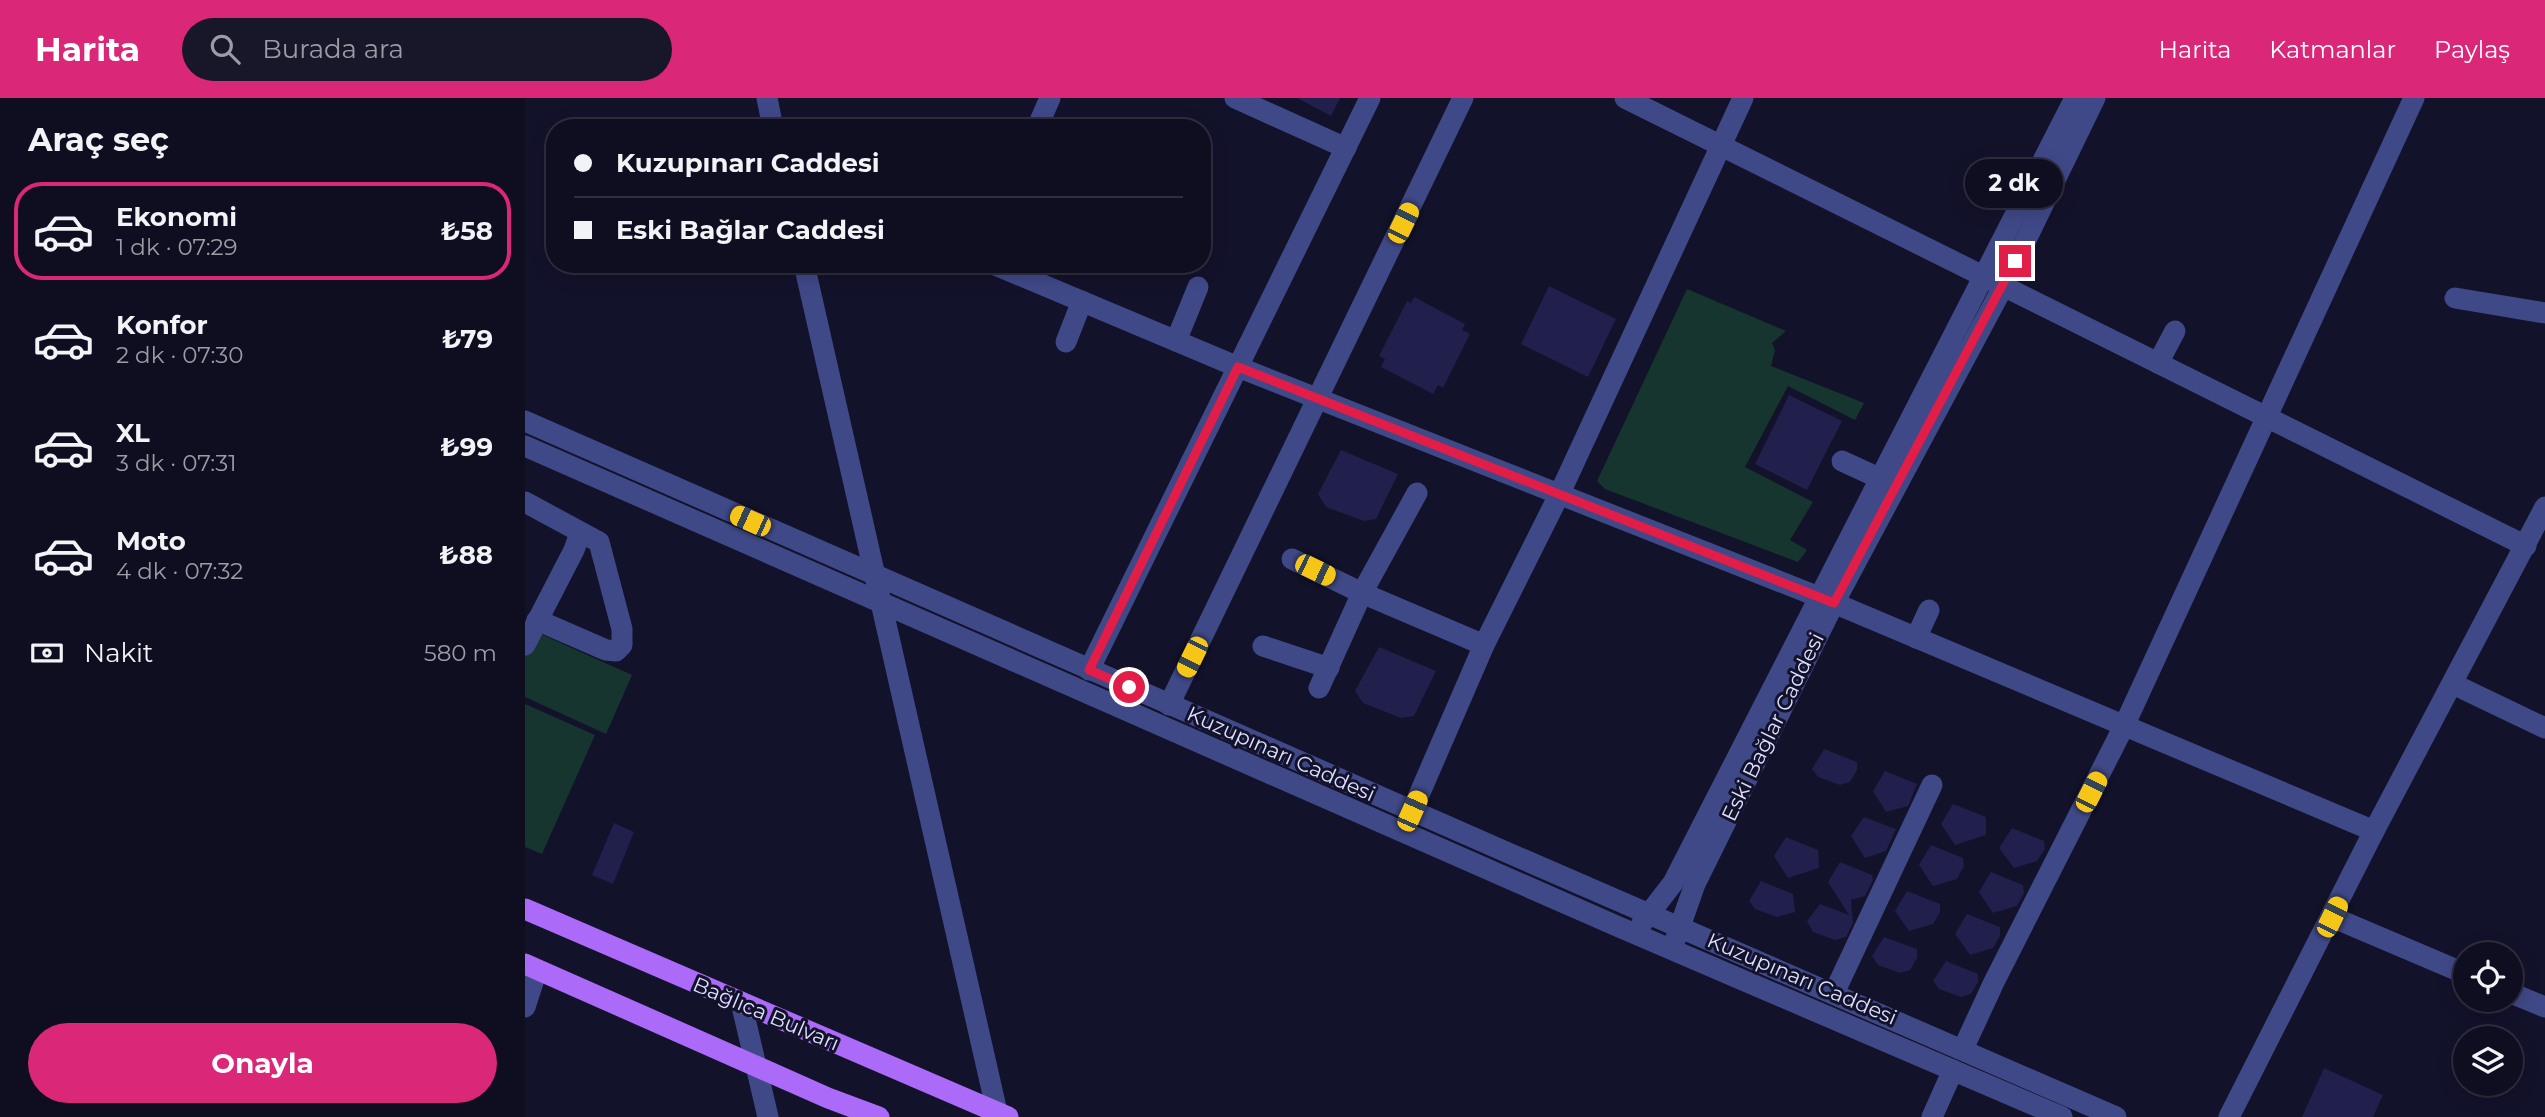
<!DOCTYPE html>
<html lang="tr">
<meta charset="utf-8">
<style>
body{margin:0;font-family:Montserrat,sans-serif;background:#171729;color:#f1f3f6;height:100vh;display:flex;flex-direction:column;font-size:26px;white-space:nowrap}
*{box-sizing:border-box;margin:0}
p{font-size:23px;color:#9b9ca5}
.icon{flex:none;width:38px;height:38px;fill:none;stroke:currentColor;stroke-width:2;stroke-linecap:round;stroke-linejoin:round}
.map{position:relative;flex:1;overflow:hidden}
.side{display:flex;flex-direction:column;background:#0e0e20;width:525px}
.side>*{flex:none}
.hud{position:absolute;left:21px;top:21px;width:665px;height:154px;border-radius:28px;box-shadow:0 4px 18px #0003,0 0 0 2px #2e2e3e;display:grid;align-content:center;height:154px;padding:0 28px;background:#0e0e20}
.buttons{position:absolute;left:1928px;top:844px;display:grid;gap:14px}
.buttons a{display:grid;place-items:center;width:70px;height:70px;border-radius:50%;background:#0e0e20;box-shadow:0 4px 18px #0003,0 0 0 2px #2e2e3e;font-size:35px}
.end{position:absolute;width:32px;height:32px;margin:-16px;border:9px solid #e11d48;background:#fff;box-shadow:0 0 0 4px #fff}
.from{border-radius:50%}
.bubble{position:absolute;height:49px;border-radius:24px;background:#0e0e20;box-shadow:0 4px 18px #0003,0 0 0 2px #2e2e3e;font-size:23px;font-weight:700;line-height:49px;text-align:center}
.car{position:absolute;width:21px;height:42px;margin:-21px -10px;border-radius:9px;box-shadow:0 0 5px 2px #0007;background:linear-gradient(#f5c518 24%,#345 0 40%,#f5c518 0 76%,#345 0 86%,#f5c518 0)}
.hud b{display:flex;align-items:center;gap:24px;height:66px;font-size:26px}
.hud b+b{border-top:2px solid #2e2e3e}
.hud i{width:18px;height:18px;background:#f1f3f6}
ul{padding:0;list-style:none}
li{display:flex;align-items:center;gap:21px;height:98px;margin:0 14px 10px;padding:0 14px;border:4px solid transparent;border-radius:28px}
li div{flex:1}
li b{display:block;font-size:26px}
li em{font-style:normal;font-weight:700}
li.on{border-color:#db2777}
li>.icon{width:63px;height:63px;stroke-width:1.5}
h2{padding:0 28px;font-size:32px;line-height:84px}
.pay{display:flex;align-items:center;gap:18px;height:77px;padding:0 28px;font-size:26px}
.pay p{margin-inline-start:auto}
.cta{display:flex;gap:14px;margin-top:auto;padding:14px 28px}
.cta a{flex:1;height:80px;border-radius:42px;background:#db2777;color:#fff;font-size:28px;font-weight:700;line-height:80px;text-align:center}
header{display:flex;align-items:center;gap:42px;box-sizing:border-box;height:98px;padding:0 35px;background:#db2777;color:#fff}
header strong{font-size:33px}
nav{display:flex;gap:38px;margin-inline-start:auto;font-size:24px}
.search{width:490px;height:63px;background:#171729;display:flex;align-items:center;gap:18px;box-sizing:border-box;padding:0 24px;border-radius:38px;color:#9b9ca5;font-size:26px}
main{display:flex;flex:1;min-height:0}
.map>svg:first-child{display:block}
</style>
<header>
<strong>Harita</strong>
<div class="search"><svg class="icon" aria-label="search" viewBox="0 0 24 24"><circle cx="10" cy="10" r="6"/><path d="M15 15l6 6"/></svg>Burada ara</div>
<nav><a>Harita</a><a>Katmanlar</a><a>Paylaş</a></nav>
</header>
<main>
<section class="side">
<h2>Araç seç</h2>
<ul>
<li class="on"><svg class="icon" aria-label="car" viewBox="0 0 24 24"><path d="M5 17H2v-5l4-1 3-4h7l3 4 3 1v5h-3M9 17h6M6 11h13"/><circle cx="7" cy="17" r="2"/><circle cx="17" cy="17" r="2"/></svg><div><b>Ekonomi</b><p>1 dk · 07:29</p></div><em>₺58</em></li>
<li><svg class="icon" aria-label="car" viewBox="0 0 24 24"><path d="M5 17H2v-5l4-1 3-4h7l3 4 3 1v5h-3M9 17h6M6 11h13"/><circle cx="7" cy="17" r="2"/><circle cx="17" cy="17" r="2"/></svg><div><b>Konfor</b><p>2 dk · 07:30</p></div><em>₺79</em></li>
<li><svg class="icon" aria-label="car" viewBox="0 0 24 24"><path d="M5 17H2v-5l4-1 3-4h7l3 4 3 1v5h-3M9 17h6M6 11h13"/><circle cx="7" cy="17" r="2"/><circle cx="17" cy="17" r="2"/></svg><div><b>XL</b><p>3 dk · 07:31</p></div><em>₺99</em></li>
<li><svg class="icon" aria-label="car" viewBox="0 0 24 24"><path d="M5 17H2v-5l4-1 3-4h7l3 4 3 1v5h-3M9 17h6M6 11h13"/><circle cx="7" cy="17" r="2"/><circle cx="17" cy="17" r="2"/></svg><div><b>Moto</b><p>4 dk · 07:32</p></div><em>₺88</em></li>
</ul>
<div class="pay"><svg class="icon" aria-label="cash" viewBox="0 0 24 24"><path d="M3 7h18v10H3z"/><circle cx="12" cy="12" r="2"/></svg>Nakit<p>580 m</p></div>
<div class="cta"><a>Onayla</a></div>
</section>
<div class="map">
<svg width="2020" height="1019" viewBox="0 0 2020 1019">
<rect width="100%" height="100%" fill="#13122b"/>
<g fill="#16352f">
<path d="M 1162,191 L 1261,233 L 1247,245 L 1250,252 L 1246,268 L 1339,305 L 1330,322 L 1263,288 L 1220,369 L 1288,404 L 1265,442 L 1282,452 L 1273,464 L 1080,391 L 1072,383 Z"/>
<path d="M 9,533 L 107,577 L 81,636 L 0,599 L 0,554 Z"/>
<path d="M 0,606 L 70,637 L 17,756 L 0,749 Z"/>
</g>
<g fill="#211f4b">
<path d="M 772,0 L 815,0 L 806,18 Z"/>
<path d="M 1024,188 L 1091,221 L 1063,279 L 996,246 Z"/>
<path d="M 889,199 L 940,226 L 937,232 L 945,236 L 918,290 L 913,287 L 908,296 L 856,269 L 860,261 L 854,258 L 882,203 L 886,205 Z"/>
<path d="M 1264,297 L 1317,323 L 1282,392 L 1230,366 Z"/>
<path d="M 816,352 L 873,376 L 851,421 L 839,423 L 801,409 L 793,396 Z"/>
<path d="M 854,549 L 911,573 L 889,618 L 876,620 L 838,605 L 830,593 Z"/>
<path d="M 1299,651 L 1332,664 L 1332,672 L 1325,684 L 1315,687 L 1293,679 L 1287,671 Z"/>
<path d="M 1360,673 L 1392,686 L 1383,708 L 1361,714 L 1348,693 Z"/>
<path d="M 1428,706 L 1461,719 L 1461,737 L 1430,747 L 1416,726 Z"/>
<path d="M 1339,719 L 1371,731 L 1361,753 L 1340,760 L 1326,738 Z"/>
<path d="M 89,725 L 109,734 L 88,786 L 67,777 Z"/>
<path d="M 1487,730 L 1519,743 L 1520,751 L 1512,763 L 1489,770 L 1474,750 Z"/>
<path d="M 1261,739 L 1293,752 L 1294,770 L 1263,780 L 1249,758 Z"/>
<path d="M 1406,747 L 1438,760 L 1439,768 L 1432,781 L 1408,788 L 1394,767 Z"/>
<path d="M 1315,764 L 1347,777 L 1348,782 L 1340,798 L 1326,802 L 1328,825 L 1321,839 L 1310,842 L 1288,834 L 1282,823 L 1295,806 L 1324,817 L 1303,784 Z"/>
<path d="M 1466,774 L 1498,787 L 1499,795 L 1492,808 L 1468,815 L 1454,794 Z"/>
<path d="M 1236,783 L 1268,796 L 1270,814 L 1252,819 L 1230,811 L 1224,803 Z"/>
<path d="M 1382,793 L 1415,806 L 1415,814 L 1408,826 L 1384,833 L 1370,813 Z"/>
<path d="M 1442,816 L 1475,829 L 1475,838 L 1468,850 L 1445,857 L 1430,836 Z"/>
<path d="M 1359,839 L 1392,851 L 1392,860 L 1385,872 L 1375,875 L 1353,867 L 1347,858 Z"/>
<path d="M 1421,863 L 1453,876 L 1453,884 L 1446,896 L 1436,899 L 1414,891 L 1408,883 Z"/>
<path d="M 1799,970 L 1858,997 L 1848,1019 L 1777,1019 Z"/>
</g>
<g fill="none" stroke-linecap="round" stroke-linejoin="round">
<g stroke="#404988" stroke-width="21">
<path d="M 242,0 L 248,30"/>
<path d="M 710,0 L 821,50"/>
<path d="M 1100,0 L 2001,448"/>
<path d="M 512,30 L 525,0"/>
<path d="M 279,166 L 472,1014"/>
<path d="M 468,166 L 713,269 L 1309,505 L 1849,733"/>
<path d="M 1930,200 L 2020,215"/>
<path d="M 651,243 L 673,189"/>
<path d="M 541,244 L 557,203"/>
<path d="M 1633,265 L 1650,233"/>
<path d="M 0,323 L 988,757 L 1591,1019"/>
<path d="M 0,348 L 1094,829 L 1537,1019"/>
<path d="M 1317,363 L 1356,381"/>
<path d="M 0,404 L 74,444 L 97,531 L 97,547 L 91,553 L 81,552 L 12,522"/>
<path d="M 767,461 L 837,495 L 959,547"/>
<path d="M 1391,540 L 1404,512"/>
<path d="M 0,547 L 49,452 L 55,435"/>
<path d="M 738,548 L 804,570"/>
<path d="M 564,572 L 845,0"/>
<path d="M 1928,586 L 2020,630"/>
<path d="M 794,590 L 837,495 L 892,395"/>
<path d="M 644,607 L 938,0"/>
<path d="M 887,713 L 959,547 L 1034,397 L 1218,0"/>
<path d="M 1807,819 L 1941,876"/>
<path d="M 1117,825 L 1148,785 L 1550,0"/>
<path d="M 1151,840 L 1170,786 L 1309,505 L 1479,187 L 1570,0"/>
<path d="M 1309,895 L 1407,687"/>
<path d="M 1986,895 L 2020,909"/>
<path d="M 216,904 L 243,1019"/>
<path d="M 0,909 L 12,872"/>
<path d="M 1438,951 L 1469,884 L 1599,628 L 1889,0"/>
<path d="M 1407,1019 L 1428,972"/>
<path d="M 1704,1019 L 1849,733 L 2020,409"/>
</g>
<g stroke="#ac6af9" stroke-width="21">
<path d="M 0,811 L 483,1019"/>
<path d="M 0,866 L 303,1000 L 354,1019"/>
</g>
</g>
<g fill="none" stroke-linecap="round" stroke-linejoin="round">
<path stroke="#e11d48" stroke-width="9" d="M 604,589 L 564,572 L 713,269 L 1309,505 L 1490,163"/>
</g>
<g text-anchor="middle" stroke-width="6" stroke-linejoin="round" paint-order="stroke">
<g font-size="21" fill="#dedffe" stroke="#13122b">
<text transform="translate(1248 629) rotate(-64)" y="7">Eski Bağlar Caddesi</text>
<text transform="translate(756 656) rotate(24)" y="7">Kuzupınarı Caddesi</text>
<text transform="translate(1277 881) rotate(23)" y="7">Kuzupınarı Caddesi</text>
<text transform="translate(241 916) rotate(23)" y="7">Bağlıca Bulvarı</text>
</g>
</g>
</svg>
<div class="buttons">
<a><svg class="icon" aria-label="locate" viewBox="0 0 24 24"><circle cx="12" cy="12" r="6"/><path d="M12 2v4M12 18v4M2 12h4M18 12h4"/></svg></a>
<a><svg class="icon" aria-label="layers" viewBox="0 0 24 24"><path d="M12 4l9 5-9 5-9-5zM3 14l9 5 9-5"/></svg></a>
</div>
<i class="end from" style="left:604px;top:589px"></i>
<i class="end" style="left:1490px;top:163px"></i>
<div class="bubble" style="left:1440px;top:61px;width:98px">2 dk</div>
<i class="car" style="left:878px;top:125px;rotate:26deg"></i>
<i class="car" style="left:225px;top:423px;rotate:294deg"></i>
<i class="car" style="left:790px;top:472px;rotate:116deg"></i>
<i class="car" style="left:667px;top:559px;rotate:206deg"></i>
<i class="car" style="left:1566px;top:694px;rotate:27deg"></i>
<i class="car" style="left:887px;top:713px;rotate:24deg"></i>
<i class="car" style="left:1807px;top:819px;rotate:26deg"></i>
<div class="hud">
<b><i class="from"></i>Kuzupınarı Caddesi</b>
<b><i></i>Eski Bağlar Caddesi</b>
</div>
</div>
</main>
